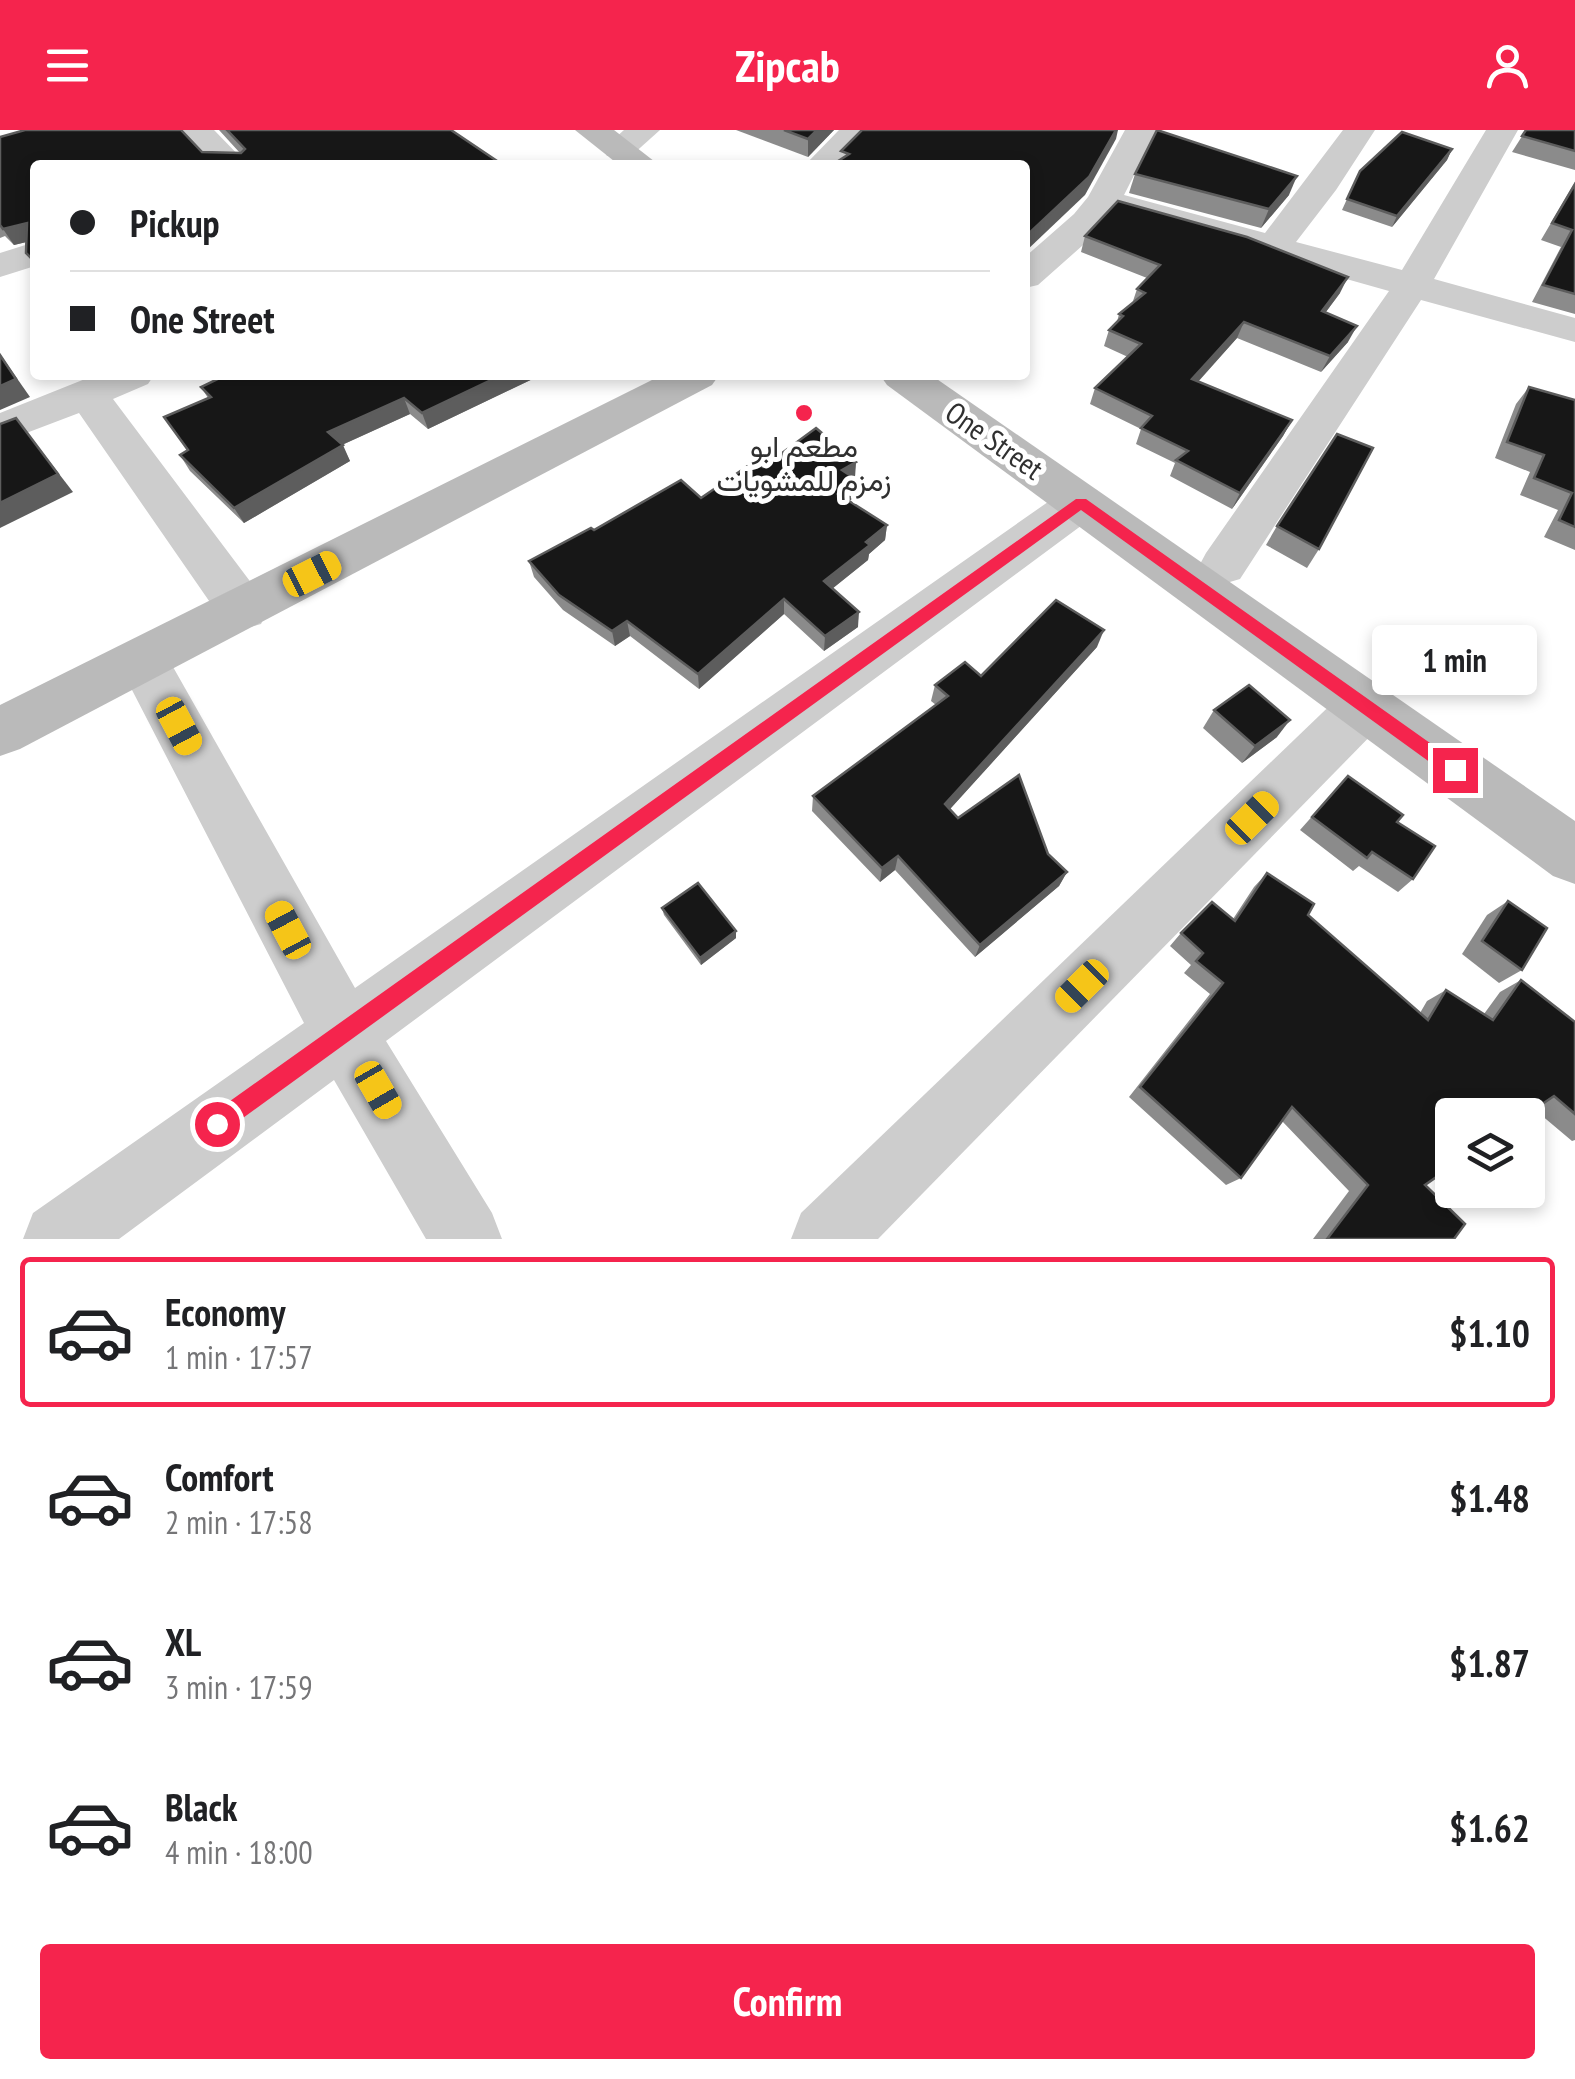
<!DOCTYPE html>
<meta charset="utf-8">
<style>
body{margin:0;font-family:"PT Sans Narrow",Vazirmatn,sans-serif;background:#f2f2f2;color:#202124;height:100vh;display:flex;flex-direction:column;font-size:38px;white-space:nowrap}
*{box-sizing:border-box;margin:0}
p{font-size:32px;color:#757577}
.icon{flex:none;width:55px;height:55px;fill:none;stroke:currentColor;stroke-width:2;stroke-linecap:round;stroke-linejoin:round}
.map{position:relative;height:1109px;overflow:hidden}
.sheet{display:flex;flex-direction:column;background:#fff;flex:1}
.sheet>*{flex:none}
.banner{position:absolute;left:30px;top:30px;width:1000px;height:220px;border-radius:10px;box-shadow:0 5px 15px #0003;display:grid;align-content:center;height:220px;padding:0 40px;background:#fff}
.tools{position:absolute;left:1435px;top:968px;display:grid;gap:20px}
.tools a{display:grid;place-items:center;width:110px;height:110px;border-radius:10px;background:#fff;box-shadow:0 5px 15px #0003;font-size:50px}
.end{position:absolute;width:45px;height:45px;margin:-22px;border:12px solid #f5244d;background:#fff;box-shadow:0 0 0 5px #fff}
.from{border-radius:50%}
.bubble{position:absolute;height:70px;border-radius:10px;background:#fff;box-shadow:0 5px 15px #0003;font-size:32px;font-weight:800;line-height:70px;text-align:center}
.car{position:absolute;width:30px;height:60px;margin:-30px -15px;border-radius:12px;box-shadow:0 0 8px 2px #0007;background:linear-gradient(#f5c518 24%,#345 0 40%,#f5c518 0 76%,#345 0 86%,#f5c518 0)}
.banner b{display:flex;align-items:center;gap:35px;height:95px;font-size:38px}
.banner b+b{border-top:2px solid #e0e0e0}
.banner i{width:25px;height:25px;background:#202124}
ul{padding:18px 0 0;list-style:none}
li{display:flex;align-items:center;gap:30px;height:150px;margin:0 20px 15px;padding:0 20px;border:5px solid transparent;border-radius:10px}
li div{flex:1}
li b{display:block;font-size:38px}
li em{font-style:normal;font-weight:800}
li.on{border-color:#f5244d}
li>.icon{width:90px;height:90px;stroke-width:1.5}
.primary-button{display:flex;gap:20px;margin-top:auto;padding:20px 40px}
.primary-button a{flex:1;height:115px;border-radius:10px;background:#f5244d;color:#fff;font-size:40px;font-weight:800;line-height:115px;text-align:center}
header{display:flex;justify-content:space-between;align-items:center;height:130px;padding:0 40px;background:#f5244d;color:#fff;font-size:45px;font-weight:800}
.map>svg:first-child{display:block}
</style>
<header><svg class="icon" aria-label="menu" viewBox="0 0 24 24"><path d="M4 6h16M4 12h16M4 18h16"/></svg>Zipcab<svg class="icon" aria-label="person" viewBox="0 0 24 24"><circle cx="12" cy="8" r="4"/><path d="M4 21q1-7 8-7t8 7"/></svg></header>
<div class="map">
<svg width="1575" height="1109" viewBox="0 0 1575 1109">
<rect width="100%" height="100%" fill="#fff"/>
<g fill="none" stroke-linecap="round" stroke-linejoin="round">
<g fill="#cdcdcd" fill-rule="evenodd">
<path d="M 179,0 L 214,0 L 248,35 L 212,35 Z"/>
<path d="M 624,0 L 660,0 L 631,26 L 607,26 L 603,19 Z"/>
<path d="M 839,0 L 873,0 L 841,35 L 805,35 Z"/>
<path d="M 1125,0 L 1157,0 L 1124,65 L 1265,103 L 1343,0 L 1375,0 L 1336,60 L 1296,112 L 1402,140 L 1486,0 L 1518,0 L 1434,149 L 1575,188 L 1575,212 L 1421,170 L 1240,449 L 1223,454 L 1206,449 L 1199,436 L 1206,423 L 1389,161 L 1112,83 L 1100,100 L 1038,155 L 1025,158 L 1025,127 L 1074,84 L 1088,67 Z"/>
<path d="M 35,112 L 35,136 L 0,147 L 0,123 Z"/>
<path d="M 95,245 L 154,245 L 148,254 L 113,269 L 261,466 L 268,480 L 261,494 L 243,499 L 225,494 L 79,283 L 0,313 L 0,283 Z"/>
<path d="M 1081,356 L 1097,360 L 1104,372 L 1097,384 L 386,911 L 492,1083 L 502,1109 L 426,1109 L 334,950 L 119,1109 L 23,1109 L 33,1083 L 304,893 L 116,529 L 124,514 L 142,508 L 160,514 L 355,858 L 1065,360 Z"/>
<path d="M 1365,554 L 1384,560 L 1392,576 L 1384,592 L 878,1109 L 791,1109 L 801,1083 L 1346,560 Z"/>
</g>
<g fill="#bababa" fill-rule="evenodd">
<path d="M 575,0 L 614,0 L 659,35 L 619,35 Z"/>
<path d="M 662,245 L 719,245 L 712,255 L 20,619 L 0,626 L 0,575 Z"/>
<path d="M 880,245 L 931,245 L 1575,691 L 1575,754 L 1553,746 L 887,255 Z"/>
</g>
</g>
<g fill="#8b8b8b">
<path d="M 219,0 L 451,0 L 503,35 L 35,35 L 35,136 L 26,123 L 26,112 L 14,115 L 5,106 L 0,108 L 0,7 L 202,22 L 240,23 Z"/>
<path d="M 736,0 L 834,0 L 808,27 Z"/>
<path d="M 1526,0 L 1575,0 L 1575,40 L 1512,22 Z"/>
<path d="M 1452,19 L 1447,30 L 1392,97 L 1342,80 L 1347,69 Z"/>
<path d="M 1135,44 L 1289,65 L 1261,98 L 1129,63 Z"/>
<path d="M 1575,52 L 1575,184 L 1532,172 L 1561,117 L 1541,110 Z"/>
<path d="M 1085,106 L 1340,163 L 1325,183 L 1348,212 L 1321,242 L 1237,208 L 1198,252 L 1292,290 L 1283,306 L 1232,379 L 1170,346 L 1175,333 L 1136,314 L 1141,299 L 1090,274 L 1095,258 L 1128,227 L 1104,216 L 1109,200 L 1117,192 L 1119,184 L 1132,174 L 1137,159 L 1147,148 L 1081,122 Z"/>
<path d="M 211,245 L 541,245 L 428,299 L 410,284 L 342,315 L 350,331 L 244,393 L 190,341 L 180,325 L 188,321 L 164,287 L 208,268 L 201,257 L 216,250 Z"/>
<path d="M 1529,257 L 1575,270 L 1575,420 L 1544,407 L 1558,380 L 1520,365 L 1530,342 L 1495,328 L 1516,274 Z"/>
<path d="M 856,332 L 854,348 L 856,366 L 849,371 L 887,395 L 885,410 L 869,424 L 868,430 L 832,459 L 858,497 L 824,521 L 784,484 L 699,559 L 630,506 L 615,516 L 563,480 L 534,447 L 529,431 L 594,400 L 701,368 L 763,337 Z"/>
<path d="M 1277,396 L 1319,419 L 1307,438 L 1266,415 Z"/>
<path d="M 1097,517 L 950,679 L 958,688 L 1048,724 L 1067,742 L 1059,756 L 975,827 L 895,740 L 880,752 L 812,681 L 813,666 L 936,575 L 931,571 L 935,555 L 981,546 Z"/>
<path d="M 1214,580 L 1277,607 L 1242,633 L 1203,598 Z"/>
<path d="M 1348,646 L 1397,692 L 1413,749 L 1398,762 L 1359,736 L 1353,741 L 1300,700 Z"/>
<path d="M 1267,743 L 1308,785 L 1420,883 L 1427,871 L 1446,860 L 1484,884 L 1500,862 L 1521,850 L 1575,892 L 1575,1010 L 1572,1011 L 1534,979 L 1425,1055 L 1454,1109 L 1313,1109 L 1349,1061 L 1282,991 L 1241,1048 L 1226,1055 L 1129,967 L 1210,864 L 1184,843 L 1191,835 L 1170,816 L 1181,803 L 1233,789 L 1254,757 Z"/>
<path d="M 1508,771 L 1522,840 L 1499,853 L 1462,824 L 1487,785 Z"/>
<path d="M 662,778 L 736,808 L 701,835 L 664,785 Z"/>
</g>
<g fill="#5d5d5d">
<path d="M 817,0 L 834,0 L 808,27 L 808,9 Z"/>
<path d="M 1116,0 L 1118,0 L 1116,9 L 1085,65 L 1025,122 L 1026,106 Z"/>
<path d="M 1452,19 L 1447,30 L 1392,97 L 1397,86 Z"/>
<path d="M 1297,46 L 1289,65 L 1261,98 L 1269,79 Z"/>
<path d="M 27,93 L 35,110 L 14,115 L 3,99 Z"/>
<path d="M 1348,147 L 1340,163 L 1314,198 L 1322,181 Z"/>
<path d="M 1244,192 L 1237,208 L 1185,266 L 1192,249 Z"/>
<path d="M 1357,196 L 1348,212 L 1321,242 L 1330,226 Z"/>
<path d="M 0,224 L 30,267 L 0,280 Z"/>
<path d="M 502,245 L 541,245 L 428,299 L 422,283 Z"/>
<path d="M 404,268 L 410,284 L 335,318 L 328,302 Z"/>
<path d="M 16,288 L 73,362 L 0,398 L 0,373 Z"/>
<path d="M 1292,290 L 1283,306 L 1232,379 L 1240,363 Z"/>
<path d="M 343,315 L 350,331 L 244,393 L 234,378 Z"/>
<path d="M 856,332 L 855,348 L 841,356 L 842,340 Z"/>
<path d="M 857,350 L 856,366 L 837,380 L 838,364 Z"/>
<path d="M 887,395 L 885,410 L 869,424 L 868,430 L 823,466 L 824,451 Z"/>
<path d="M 784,469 L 784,484 L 699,559 L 698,544 Z"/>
<path d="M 859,482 L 858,497 L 824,521 L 825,506 Z"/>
<path d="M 627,491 L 630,506 L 615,516 L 612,501 Z"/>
<path d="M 1104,500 L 1097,517 L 941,689 L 945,674 Z"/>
<path d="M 1290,590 L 1277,607 L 1242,633 L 1255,616 Z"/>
<path d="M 898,726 L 895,740 L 880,752 L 882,738 Z"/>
<path d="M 1067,742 L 1059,756 L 975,827 L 980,815 Z"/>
<path d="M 736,801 L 736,808 L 701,835 L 700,828 Z"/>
</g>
<g fill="#171717" stroke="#5d5d5d" stroke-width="2.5">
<path d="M 25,0 L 181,0 L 202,22 L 241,23 L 245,19 L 227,0 L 451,0 L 503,35 L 35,35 L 35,132 L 26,123 L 27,93 L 3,99 L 0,95 L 0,7 Z"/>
<path d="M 784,0 L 817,0 L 808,9 Z"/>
<path d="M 862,0 L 1116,0 L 1089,47 L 1026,106 L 1025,119 L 1025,35 L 832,35 L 849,24 L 841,21 Z"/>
<path d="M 1157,0 L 1297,46 L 1269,79 L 1135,44 Z"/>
<path d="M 1526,0 L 1575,0 L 1575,21 L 1522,6 Z"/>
<path d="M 1402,2 L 1452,19 L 1397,86 L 1347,69 L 1360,41 Z"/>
<path d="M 1575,54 L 1575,164 L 1543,155 L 1572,100 L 1552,93 Z"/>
<path d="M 1118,71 L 1247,107 L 1348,147 L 1322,181 L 1357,196 L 1330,226 L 1244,192 L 1192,249 L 1292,290 L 1240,363 L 1176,330 L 1188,321 L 1141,298 L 1152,286 L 1095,258 L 1141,214 L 1109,200 L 1123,186 L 1119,184 L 1145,163 L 1137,159 L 1160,135 L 1085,106 Z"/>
<path d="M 0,225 L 16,249 L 0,256 Z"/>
<path d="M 217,245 L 502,245 L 422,283 L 404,268 L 328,302 L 343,315 L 234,378 L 180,325 L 188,320 L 164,287 L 211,267 L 201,257 L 220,248 Z"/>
<path d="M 1529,257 L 1575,270 L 1575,397 L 1559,390 L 1572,363 L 1534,348 L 1544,325 L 1507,312 Z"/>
<path d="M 16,288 L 58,344 L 0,373 L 0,294 Z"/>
<path d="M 816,298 L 856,332 L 842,340 L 857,350 L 838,364 L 887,395 L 866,412 L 870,415 L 824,451 L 859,482 L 825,506 L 784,469 L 698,544 L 627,491 L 612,501 L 559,465 L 529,431 L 591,398 L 594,400 L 681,350 L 701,368 L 755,331 L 763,337 Z"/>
<path d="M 1337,304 L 1373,318 L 1319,419 L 1277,396 Z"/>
<path d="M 1056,470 L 1104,500 L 945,674 L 958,688 L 1019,645 L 1048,724 L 1067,742 L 980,815 L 898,726 L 882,738 L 813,666 L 948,566 L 935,555 L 965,532 L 981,546 Z"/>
<path d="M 1249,555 L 1290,590 L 1255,616 L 1214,580 Z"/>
<path d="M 1348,646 L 1403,685 L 1397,692 L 1435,716 L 1413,749 L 1372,722 L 1367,728 L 1312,687 Z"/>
<path d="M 1267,743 L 1314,774 L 1308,785 L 1428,890 L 1446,860 L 1493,890 L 1521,850 L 1575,892 L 1575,984 L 1554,966 L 1526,985 L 1452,985 L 1452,1036 L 1425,1055 L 1465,1094 L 1454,1109 L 1327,1109 L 1368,1055 L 1292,977 L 1241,1048 L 1140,957 L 1223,853 L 1196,831 L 1203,823 L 1181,803 L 1212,772 L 1235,791 Z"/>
<path d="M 698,753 L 736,801 L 700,828 L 662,778 Z"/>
<path d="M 1508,771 L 1547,798 L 1522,840 L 1482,811 Z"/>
</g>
<path fill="#f5244d" d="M 1076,369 L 1086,369 L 1461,635 L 1461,646 L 1449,646 L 1081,380 L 225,1001 L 217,1004 L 209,1001 L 206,994 L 209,986 Z"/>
<circle fill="#f5244d" stroke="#fff" stroke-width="4" cx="804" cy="283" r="10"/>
<g text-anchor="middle" stroke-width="10" stroke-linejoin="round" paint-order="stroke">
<g font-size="30" fill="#303030" stroke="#fff">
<text transform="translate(994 311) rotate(35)" y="10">One Street</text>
</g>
<g font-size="30" fill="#303030" stroke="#fff">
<text x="804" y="327">مطعم ابو<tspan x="804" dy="34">زمزم للمشويات</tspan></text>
</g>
</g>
</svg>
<div class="tools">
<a><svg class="icon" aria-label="layers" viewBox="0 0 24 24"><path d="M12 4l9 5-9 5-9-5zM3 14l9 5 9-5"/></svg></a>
</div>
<i class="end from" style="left:217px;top:994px"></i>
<i class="end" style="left:1455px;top:640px"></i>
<div class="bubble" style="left:1372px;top:495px;width:165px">1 min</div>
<i class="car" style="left:312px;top:444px;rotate:63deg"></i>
<i class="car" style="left:179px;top:596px;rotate:152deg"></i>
<i class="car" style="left:1252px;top:688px;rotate:45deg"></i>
<i class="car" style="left:288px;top:800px;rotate:332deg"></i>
<i class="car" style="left:1082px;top:856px;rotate:225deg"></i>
<i class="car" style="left:378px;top:960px;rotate:150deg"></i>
<div class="banner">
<b><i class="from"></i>Pickup</b>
<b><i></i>One Street</b>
</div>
</div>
<section class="sheet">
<ul>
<li class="on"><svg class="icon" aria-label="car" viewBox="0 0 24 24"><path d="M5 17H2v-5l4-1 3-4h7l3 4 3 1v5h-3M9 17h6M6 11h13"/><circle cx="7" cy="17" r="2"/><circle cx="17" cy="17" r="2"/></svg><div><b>Economy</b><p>1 min · 17:57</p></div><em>$1.10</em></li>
<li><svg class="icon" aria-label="car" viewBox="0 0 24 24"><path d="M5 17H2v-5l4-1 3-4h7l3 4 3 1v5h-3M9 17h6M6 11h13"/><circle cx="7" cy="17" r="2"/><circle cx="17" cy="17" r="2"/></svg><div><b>Comfort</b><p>2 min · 17:58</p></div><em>$1.48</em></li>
<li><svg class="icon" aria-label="car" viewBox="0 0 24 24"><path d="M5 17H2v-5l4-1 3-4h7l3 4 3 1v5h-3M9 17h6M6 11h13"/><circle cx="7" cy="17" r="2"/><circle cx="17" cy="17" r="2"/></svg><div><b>XL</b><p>3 min · 17:59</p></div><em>$1.87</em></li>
<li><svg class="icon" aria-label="car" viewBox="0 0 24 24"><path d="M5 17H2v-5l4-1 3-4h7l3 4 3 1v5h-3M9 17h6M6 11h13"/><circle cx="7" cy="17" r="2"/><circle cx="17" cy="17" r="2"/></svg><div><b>Black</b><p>4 min · 18:00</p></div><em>$1.62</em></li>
</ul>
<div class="primary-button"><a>Confirm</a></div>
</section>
